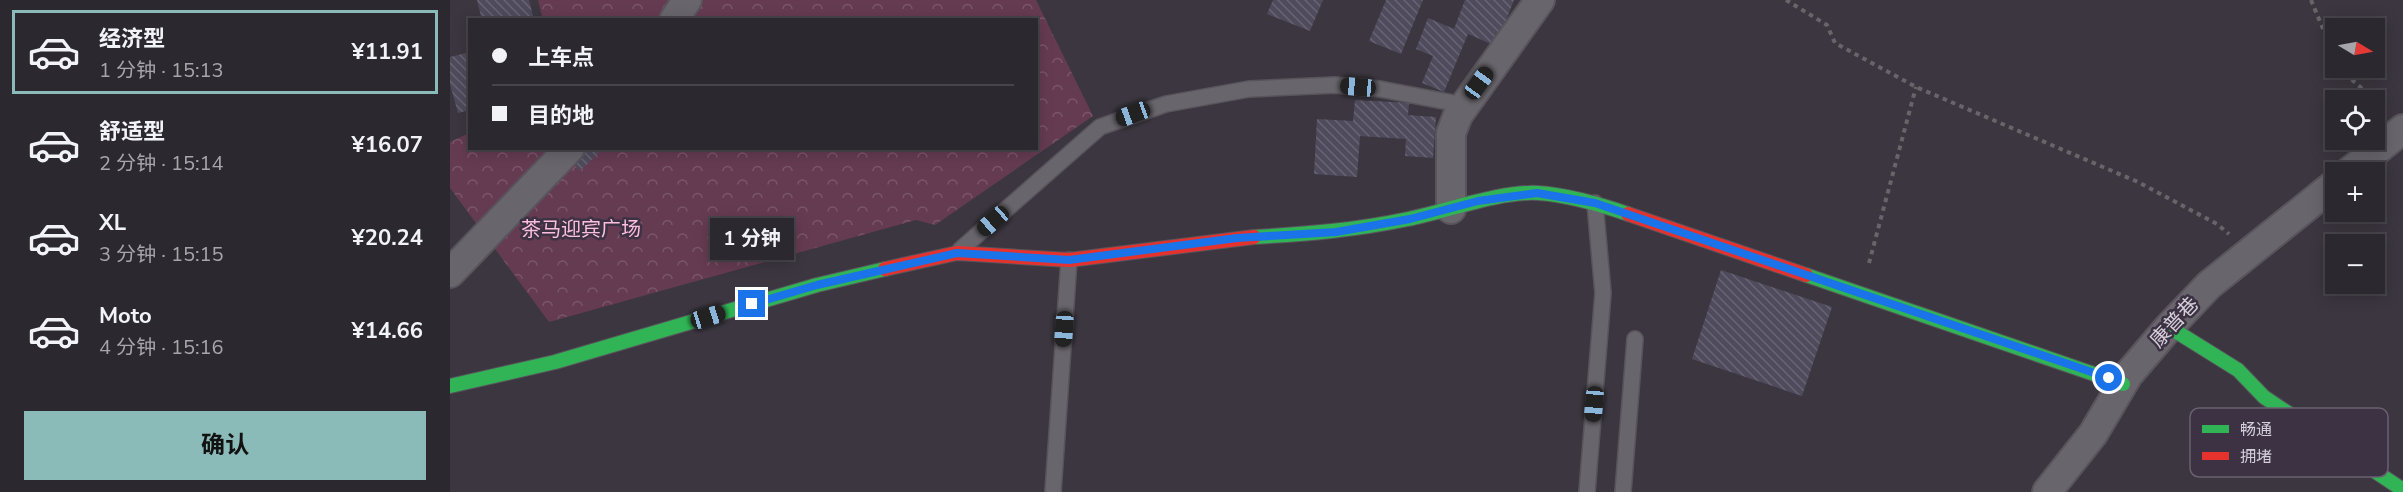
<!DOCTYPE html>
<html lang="zh">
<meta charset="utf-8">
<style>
body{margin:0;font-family:"Nunito Sans","Noto Sans SC",sans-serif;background:#343037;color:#f1f3f6;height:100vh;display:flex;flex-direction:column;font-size:22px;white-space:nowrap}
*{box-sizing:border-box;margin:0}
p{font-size:20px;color:#a6a6aa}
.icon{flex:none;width:33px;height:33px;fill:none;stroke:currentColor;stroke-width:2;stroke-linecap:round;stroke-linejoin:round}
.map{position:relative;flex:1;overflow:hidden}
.sheet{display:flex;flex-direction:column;background:#2c282f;width:450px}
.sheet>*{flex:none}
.banner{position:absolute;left:18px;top:18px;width:570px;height:132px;border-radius:0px;box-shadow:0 3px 15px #0003,0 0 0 2px #48444b;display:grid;align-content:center;height:132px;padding:0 24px;background:#2c282f}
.needle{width:39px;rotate:100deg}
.tools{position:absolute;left:1875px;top:18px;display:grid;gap:12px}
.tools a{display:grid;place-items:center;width:60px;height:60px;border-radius:0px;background:#2c282f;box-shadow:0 3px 15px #0003,0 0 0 2px #48444b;font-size:30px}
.end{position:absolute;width:27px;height:27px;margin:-14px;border:8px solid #1a73e8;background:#fff;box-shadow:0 0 0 3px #fff}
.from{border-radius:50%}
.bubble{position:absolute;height:42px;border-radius:0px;background:#2c282f;box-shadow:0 3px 15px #0003,0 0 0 2px #48444b;font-size:20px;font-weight:700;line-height:42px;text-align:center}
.car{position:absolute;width:18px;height:36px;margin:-18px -9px;border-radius:8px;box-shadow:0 0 4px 2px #0007;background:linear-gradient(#222 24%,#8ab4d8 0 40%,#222 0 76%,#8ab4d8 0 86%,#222 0)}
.banner b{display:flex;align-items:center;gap:21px;height:57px;font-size:22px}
.banner b+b{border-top:2px solid #48444b}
.banner i{width:15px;height:15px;background:#f1f3f6}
ul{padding:10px 0 0;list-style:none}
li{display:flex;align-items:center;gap:18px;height:84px;margin:0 12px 9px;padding:0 12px;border:3px solid transparent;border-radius:0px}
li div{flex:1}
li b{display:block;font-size:22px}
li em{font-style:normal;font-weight:700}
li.on{border-color:#8bbbb9}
li>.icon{width:54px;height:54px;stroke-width:1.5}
.button{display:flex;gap:12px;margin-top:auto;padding:12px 24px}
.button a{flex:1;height:69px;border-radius:0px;background:#8bbbb9;color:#111;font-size:24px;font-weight:700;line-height:69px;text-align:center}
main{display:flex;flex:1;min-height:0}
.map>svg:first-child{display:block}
</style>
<main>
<section class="sheet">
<ul>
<li class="on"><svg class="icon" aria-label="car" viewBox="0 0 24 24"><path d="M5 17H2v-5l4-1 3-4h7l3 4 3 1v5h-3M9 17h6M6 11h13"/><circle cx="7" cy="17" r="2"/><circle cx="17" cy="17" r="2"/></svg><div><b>经济型</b><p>1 分钟 · 15:13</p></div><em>¥11.91</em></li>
<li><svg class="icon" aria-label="car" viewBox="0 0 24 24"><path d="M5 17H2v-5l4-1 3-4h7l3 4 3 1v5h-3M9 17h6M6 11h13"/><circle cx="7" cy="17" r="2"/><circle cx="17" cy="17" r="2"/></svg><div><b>舒适型</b><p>2 分钟 · 15:14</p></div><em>¥16.07</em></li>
<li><svg class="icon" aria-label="car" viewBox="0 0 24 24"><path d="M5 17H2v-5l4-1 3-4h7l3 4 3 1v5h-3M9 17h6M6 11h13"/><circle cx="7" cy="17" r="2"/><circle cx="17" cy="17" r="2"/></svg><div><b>XL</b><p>3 分钟 · 15:15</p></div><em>¥20.24</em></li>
<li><svg class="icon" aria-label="car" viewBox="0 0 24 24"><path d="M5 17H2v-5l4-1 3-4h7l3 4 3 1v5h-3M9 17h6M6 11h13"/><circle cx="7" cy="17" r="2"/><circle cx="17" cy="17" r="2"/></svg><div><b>Moto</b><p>4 分钟 · 15:16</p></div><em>¥14.66</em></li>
</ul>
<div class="button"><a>确认</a></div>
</section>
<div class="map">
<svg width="1953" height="492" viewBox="0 0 1953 492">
<defs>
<pattern id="park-crowns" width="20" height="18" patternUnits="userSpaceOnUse" patternTransform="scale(1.5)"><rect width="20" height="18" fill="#653b52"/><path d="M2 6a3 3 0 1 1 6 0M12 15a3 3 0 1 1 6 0" fill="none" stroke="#7a566a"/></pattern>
<pattern id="building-back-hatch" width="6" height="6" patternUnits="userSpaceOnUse" patternTransform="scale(1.5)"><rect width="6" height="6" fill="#504b5c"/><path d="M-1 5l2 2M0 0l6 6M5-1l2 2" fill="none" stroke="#686473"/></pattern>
</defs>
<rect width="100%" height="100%" fill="#3b363f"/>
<path fill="url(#park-crowns)" d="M 88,0 L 586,0 L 643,116 L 485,225 L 466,220 L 99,322 L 0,188 L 0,142 L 19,133 L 20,148 L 586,148 L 586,20 L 93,20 Z"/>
<g fill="url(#building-back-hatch)">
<path d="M 27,0 L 79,0 L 84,20 L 32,20 Z"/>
<path d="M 823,0 L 873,0 L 860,31 L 817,14 Z"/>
<path d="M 936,0 L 973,0 L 951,54 L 919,41 Z"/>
<path d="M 1015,0 L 1064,0 L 1046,46 L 1018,34 L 994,92 L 972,83 L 983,56 L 966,49 L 978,18 L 1004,29 Z"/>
<path d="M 20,52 L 20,110 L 8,113 L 0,84 L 0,57 Z"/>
<path d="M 905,100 L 959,103 L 958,115 L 986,117 L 983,158 L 955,156 L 956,139 L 910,136 L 907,177 L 864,174 L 867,119 L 903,121 Z"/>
<path d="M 109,148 L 154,148 L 130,171 Z"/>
<path d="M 1271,270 L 1382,307 L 1352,396 L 1242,359 Z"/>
</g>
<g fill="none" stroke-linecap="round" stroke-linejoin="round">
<defs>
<g id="lane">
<path d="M 510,250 L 650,127 L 716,104 L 799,89 L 885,85 L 930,89 L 1014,105"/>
<path d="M 603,492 L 619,260"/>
<path d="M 1137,492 L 1153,293 L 1145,203"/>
<path d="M 1173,492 L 1185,339"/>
</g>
<g id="street">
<path d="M 224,20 L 237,0"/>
<path d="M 1899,172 L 1953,129"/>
<path d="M 1001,209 L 1001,133 L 1008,115 L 1090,0"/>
<path d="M 0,273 L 120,148"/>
<path d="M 1597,492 L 1643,434 L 1678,375 L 1719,327 L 1759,285 L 1886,183"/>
</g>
<g id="fast">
<path d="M 804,237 C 857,234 906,230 958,219 C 997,211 1050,191 1088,193 C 1119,195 1149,204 1178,214"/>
<path d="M 1356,275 L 1673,384"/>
<path d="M 1719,327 L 1788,370 L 1814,397 L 1953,490"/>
<path d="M 0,386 L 105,362 L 367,285 L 435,269"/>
</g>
<g id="jam">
<path d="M 1178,214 L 1356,275"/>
<path d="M 435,269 L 507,253 L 619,260 L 804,237"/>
</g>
</defs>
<use href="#lane" stroke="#59545c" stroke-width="18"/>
<use href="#street" stroke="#59545c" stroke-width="32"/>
<use href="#fast" stroke="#59545c" stroke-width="16"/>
<use href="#jam" stroke="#59545c" stroke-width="16"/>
<g stroke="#68656a" stroke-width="4" stroke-dasharray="4.5 4.5" stroke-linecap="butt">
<path d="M 1336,0 L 1377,25 L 1385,43 L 1466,87 L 1688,182 L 1767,224 L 1779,234"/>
<path d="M 1861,0 L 1886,60"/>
<path d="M 1888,68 L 1935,108"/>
<path d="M 1419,263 L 1466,87"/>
</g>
<use href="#lane" stroke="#69656c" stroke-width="15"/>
<use href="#street" stroke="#69656c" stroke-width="28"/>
<use href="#fast" stroke="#30b455" stroke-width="14"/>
<use href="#jam" stroke="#e5322d" stroke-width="14"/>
</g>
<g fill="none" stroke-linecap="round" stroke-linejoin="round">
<path stroke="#1a73e8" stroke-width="8" d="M 302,304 L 367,285 L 507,253 L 619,260 L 787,238 L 886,232 L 960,219 L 1028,201 L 1087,193 L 1145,203 L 1659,378"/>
</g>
<g text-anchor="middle" stroke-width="5" stroke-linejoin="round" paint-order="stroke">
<g font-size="20" fill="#febddd" stroke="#3c3243">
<text x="131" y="236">茶马迎宾广场</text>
</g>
<g font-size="20" fill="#d5cfda" stroke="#3c3243">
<text transform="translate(1724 322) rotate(-47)" y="7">康普巷</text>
</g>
</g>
<rect x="1740" y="408" width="198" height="69" rx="9" fill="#3c3243" stroke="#6a6170" stroke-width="1.5"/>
<rect x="1752" y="425" width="27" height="8" fill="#30b455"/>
<rect x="1752" y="452" width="27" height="8" fill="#e5322d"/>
<g font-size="16" fill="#d5cfda">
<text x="1790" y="435">畅通</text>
<text x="1790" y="462">拥堵</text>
</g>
</svg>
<div class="tools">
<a><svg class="needle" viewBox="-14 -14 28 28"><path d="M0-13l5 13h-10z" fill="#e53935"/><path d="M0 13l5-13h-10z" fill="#a6a6aa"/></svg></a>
<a><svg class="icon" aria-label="locate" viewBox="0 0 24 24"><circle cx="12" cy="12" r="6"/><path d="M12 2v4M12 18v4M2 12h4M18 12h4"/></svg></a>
<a>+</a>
<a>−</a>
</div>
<i class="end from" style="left:1659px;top:378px"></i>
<i class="end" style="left:302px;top:304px"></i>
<div class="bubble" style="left:260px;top:218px;width:84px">1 分钟</div>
<i class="car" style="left:1029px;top:83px;rotate:36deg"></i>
<i class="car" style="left:908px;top:87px;rotate:275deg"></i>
<i class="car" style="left:683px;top:114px;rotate:250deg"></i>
<i class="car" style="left:543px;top:221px;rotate:229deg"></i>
<i class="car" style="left:258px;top:317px;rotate:73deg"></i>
<i class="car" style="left:614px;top:329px;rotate:184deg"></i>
<i class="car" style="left:1144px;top:404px;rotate:185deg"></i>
<div class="banner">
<b><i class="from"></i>上车点</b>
<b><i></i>目的地</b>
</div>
</div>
</main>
